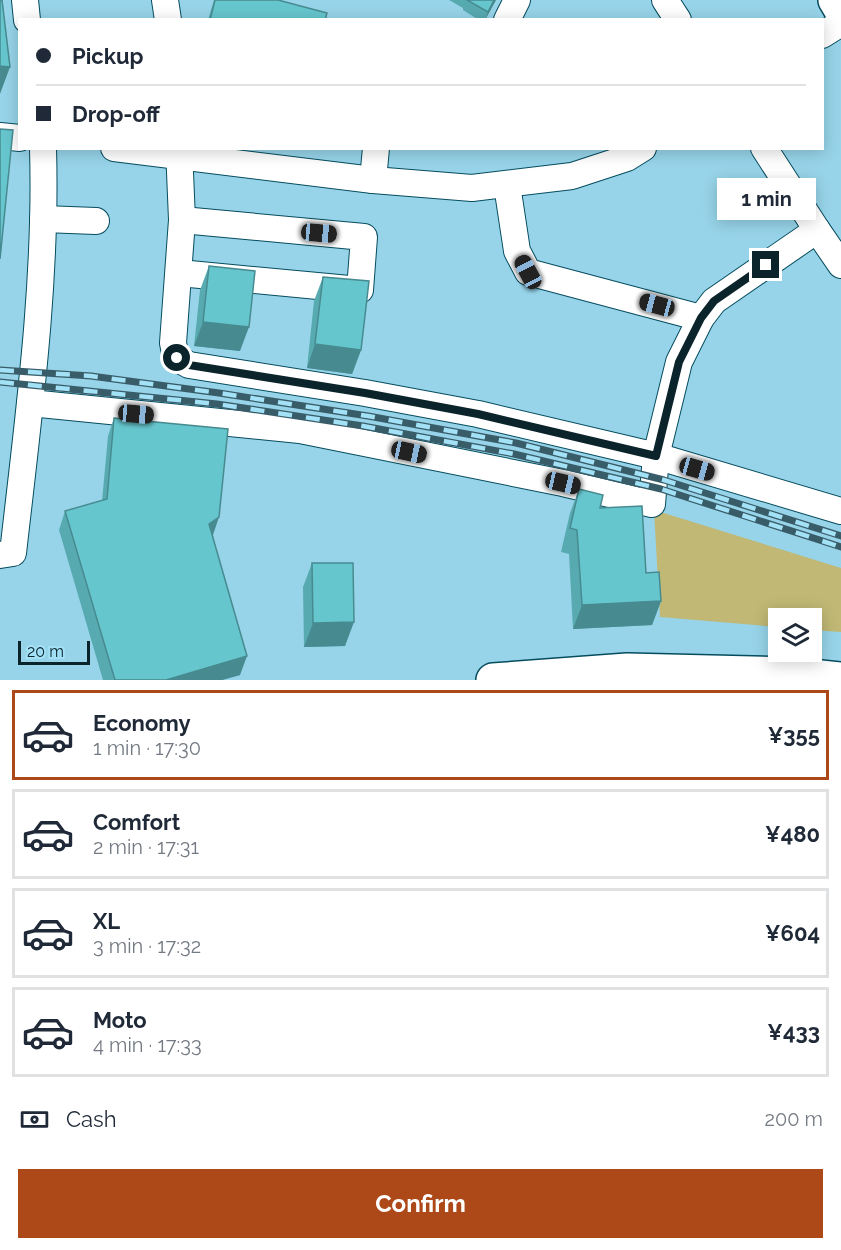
<!DOCTYPE html>
<meta charset="utf-8">
<style>
body{margin:0;font-family:Raleway,sans-serif;background:#f2f2f3;color:#1f2937;height:100vh;display:flex;flex-direction:column;font-size:22px;white-space:nowrap}
*{box-sizing:border-box;margin:0}
p{font-size:20px;color:#747a83}
.icon{flex:none;width:33px;height:33px;fill:none;stroke:currentColor;stroke-width:2;stroke-linecap:round;stroke-linejoin:round}
.map{position:relative;height:680px;overflow:hidden}
.side{display:flex;flex-direction:column;background:#fff;flex:1}
.side>*{flex:none}
.guide{position:absolute;left:18px;top:18px;width:806px;height:132px;border-radius:0px;box-shadow:0 3px 15px #0003;display:grid;align-content:center;height:132px;padding:0 18px;background:#fff}
.tools{position:absolute;left:768px;top:608px;display:grid;gap:12px}
.tools a{display:grid;place-items:center;width:54px;height:54px;border-radius:0px;background:#fff;box-shadow:0 3px 15px #0003;font-size:30px}
.scale{position:absolute;left:18px;bottom:15px;width:72px;box-sizing:border-box;padding-left:6px;border:3px solid #0b242c;border-top:0;font-size:16px;line-height:21px;white-space:nowrap;color:#0b242c;-webkit-text-stroke:4px #a3e1f7;paint-order:stroke}
.end{position:absolute;width:27px;height:27px;margin:-14px;border:8px solid #0b242c;background:#fff;box-shadow:0 0 0 3px #fff}
.from{border-radius:50%}
.bubble{position:absolute;height:42px;border-radius:0px;background:#fff;box-shadow:0 3px 15px #0003;font-size:20px;font-weight:700;line-height:42px;text-align:center}
.car{position:absolute;width:18px;height:36px;margin:-18px -9px;border-radius:8px;box-shadow:0 0 4px 2px #0007;background:linear-gradient(#222 24%,#8ab4d8 0 40%,#222 0 76%,#8ab4d8 0 86%,#222 0)}
.guide b{display:flex;align-items:center;gap:21px;height:57px;font-size:22px}
.guide b+b{border-top:2px solid #e0e1e3}
.guide i{width:15px;height:15px;background:#1f2937}
ul{padding:10px 0 0;list-style:none}
li{display:flex;align-items:center;gap:18px;height:90px;margin:0 12px 9px;padding:0 6px;border:3px solid #e0e1e3;border-radius:0px}
li div{flex:1}
li b{display:block;font-size:22px}
li em{font-style:normal;font-weight:700}
li.active{border-color:#ad4819}
li>.icon{width:54px;height:54px;stroke-width:1.5}
.pay{display:flex;align-items:center;gap:15px;height:66px;padding:0 18px;font-size:22px}
.pay p{margin-inline-start:auto}
.button{display:flex;gap:12px;margin-top:auto;padding:12px 18px}
.button a{flex:1;height:69px;border-radius:0px;background:#ad4819;color:#fff;font-size:24px;font-weight:700;line-height:69px;text-align:center}
.map>svg:first-child{display:block}
</style>
<div class="map">
<svg width="841" height="680" viewBox="0 0 841 680">
<rect width="100%" height="100%" fill="#97d4e9"/>
<path fill="#c0b874" d="M 654,510 L 841,568 L 841,632 L 812,630 L 812,618 L 778,618 L 778,627 L 660,617 Z"/>
<g fill="none" stroke-linecap="round" stroke-linejoin="round">
<defs>
<g id="minor">
<path d="M 25,0 L 27,20"/>
<path d="M 165,0 L 168,20"/>
<path d="M 665,0 L 678,20"/>
<path d="M 507,20 L 517,0"/>
<path d="M 822,35 L 841,23"/>
<path d="M 0,136 L 20,138"/>
<path d="M 114,148 L 373,180 L 472,188 L 572,176 L 627,158 L 643,148"/>
<path d="M 179,148 L 182,220 L 173,343 L 176,358 L 189,365 L 365,393 L 478,414 L 656,456 L 679,362 L 701,318 L 714,301 L 817,230 L 764,148"/>
<path d="M 373,180 L 376,148"/>
<path d="M 507,185 L 517,251 L 528,272 L 701,318"/>
<path d="M 43,219 L 96,221"/>
<path d="M 817,230 L 841,265"/>
<path d="M 179,273 L 360,290 L 364,237 L 182,220"/>
<path d="M 30,403 L 300,430 L 563,483 L 652,504 L 656,456 L 841,511"/>
<path d="M 0,555 L 13,553 C 28,420 47,283 43,148"/>
</g>
<g id="major">
<path d="M 835,0 L 841,10"/>
<path d="M 493,680 L 627,670 L 793,674 L 841,679"/>
</g>
</defs>
<use href="#minor" stroke="#054c5e" stroke-width="28"/>
<use href="#major" stroke="#054c5e" stroke-width="36"/>
<use href="#minor" stroke="#fff" stroke-width="26"/>
<use href="#major" stroke="#fff" stroke-width="33"/>
<defs>
<g id="rail">
<path d="M 0,370 L 91,376 L 219,393 L 368,416 L 516,443 L 664,480 L 841,536"/>
<path d="M 0,382 L 217,404 L 363,426 L 514,454 L 661,489 L 841,547"/>
</g>
</defs>
<use href="#rail" stroke="#385d69" stroke-width="7"/>
<use href="#rail" stroke="#a3e1f7" stroke-width="4.5" stroke-dasharray="14" stroke-linecap="butt"/>
</g>
<g fill="#58aab1">
<path d="M 214,0 L 278,0 L 325,20 L 208,20 Z"/>
<path d="M 449,0 L 496,0 L 485,20 L 479,20 L 463,10 L 463,8 Z"/>
<path d="M 209,266 L 240,351 L 194,346 L 200,290 Z"/>
<path d="M 323,277 L 361,350 L 352,374 L 307,368 L 314,301 Z"/>
<path d="M 114,418 L 213,535 L 240,675 L 222,680 L 103,680 L 59,530 L 65,511 L 102,501 L 108,436 Z"/>
<path d="M 579,489 L 600,508 L 646,573 L 661,601 L 652,625 L 573,629 L 569,554 L 561,552 L 570,513 Z"/>
<path d="M 312,563 L 345,646 L 304,647 L 303,587 Z"/>
</g>
<g fill="#478b90">
<path d="M 494,0 L 496,0 L 485,20 L 488,12 Z"/>
<path d="M 0,66 L 10,67 L 0,94 Z"/>
<path d="M 203,322 L 249,327 L 240,351 L 194,346 Z"/>
<path d="M 315,344 L 361,350 L 352,374 L 307,368 Z"/>
<path d="M 219,517 L 213,535 L 202,543 L 209,524 Z"/>
<path d="M 661,601 L 652,625 L 573,629 L 582,605 Z"/>
<path d="M 354,622 L 345,646 L 304,647 L 313,623 Z"/>
<path d="M 247,656 L 240,675 L 222,680 L 166,680 Z"/>
</g>
<g fill="#66c6ce" stroke="#478b90" stroke-width="1.5">
<path d="M 0,0 L 2,0 L 10,67 L 0,66 Z"/>
<path d="M 215,0 L 278,0 L 327,13 L 325,20 L 210,20 Z"/>
<path d="M 467,0 L 494,0 L 488,12 Z"/>
<path d="M 0,129 L 13,130 L 0,259 Z"/>
<path d="M 209,266 L 255,271 L 249,327 L 203,322 Z"/>
<path d="M 323,277 L 369,281 L 361,350 L 315,344 Z"/>
<path d="M 114,418 L 228,429 L 219,517 L 209,524 L 247,656 L 166,680 L 115,680 L 65,511 L 107,499 Z"/>
<path d="M 579,489 L 603,495 L 600,508 L 642,506 L 646,573 L 659,572 L 661,601 L 582,605 L 577,530 L 570,528 Z"/>
<path d="M 312,563 L 353,563 L 354,622 L 313,623 Z"/>
</g>
<g fill="none" stroke-linecap="round" stroke-linejoin="round">
<path stroke="#0b242c" stroke-width="8" d="M 177,358 L 189,365 L 365,393 L 478,414 L 656,456 L 679,362 L 701,318 L 714,301 L 766,265"/>
</g>
</svg>
<div class="tools">
<a><svg class="icon" aria-label="layers" viewBox="0 0 24 24"><path d="M12 4l9 5-9 5-9-5zM3 14l9 5 9-5"/></svg></a>
</div>
<div class="scale">20 m</div>
<i class="end from" style="left:177px;top:358px"></i>
<i class="end" style="left:766px;top:265px"></i>
<div class="bubble" style="left:717px;top:178px;width:99px">1 min</div>
<i class="car" style="left:319px;top:233px;rotate:95deg"></i>
<i class="car" style="left:528px;top:272px;rotate:332deg"></i>
<i class="car" style="left:657px;top:305px;rotate:285deg"></i>
<i class="car" style="left:136px;top:414px;rotate:95deg"></i>
<i class="car" style="left:409px;top:452px;rotate:102deg"></i>
<i class="car" style="left:697px;top:469px;rotate:106deg"></i>
<i class="car" style="left:563px;top:483px;rotate:103deg"></i>
<div class="guide">
<b><i class="from"></i>Pickup</b>
<b><i></i>Drop-off</b>
</div>
</div>
<section class="side">
<ul>
<li class="active"><svg class="icon" aria-label="car" viewBox="0 0 24 24"><path d="M5 17H2v-5l4-1 3-4h7l3 4 3 1v5h-3M9 17h6M6 11h13"/><circle cx="7" cy="17" r="2"/><circle cx="17" cy="17" r="2"/></svg><div><b>Economy</b><p>1 min · 17:30</p></div><em>¥355</em></li>
<li><svg class="icon" aria-label="car" viewBox="0 0 24 24"><path d="M5 17H2v-5l4-1 3-4h7l3 4 3 1v5h-3M9 17h6M6 11h13"/><circle cx="7" cy="17" r="2"/><circle cx="17" cy="17" r="2"/></svg><div><b>Comfort</b><p>2 min · 17:31</p></div><em>¥480</em></li>
<li><svg class="icon" aria-label="car" viewBox="0 0 24 24"><path d="M5 17H2v-5l4-1 3-4h7l3 4 3 1v5h-3M9 17h6M6 11h13"/><circle cx="7" cy="17" r="2"/><circle cx="17" cy="17" r="2"/></svg><div><b>XL</b><p>3 min · 17:32</p></div><em>¥604</em></li>
<li><svg class="icon" aria-label="car" viewBox="0 0 24 24"><path d="M5 17H2v-5l4-1 3-4h7l3 4 3 1v5h-3M9 17h6M6 11h13"/><circle cx="7" cy="17" r="2"/><circle cx="17" cy="17" r="2"/></svg><div><b>Moto</b><p>4 min · 17:33</p></div><em>¥433</em></li>
</ul>
<div class="pay"><svg class="icon" aria-label="cash" viewBox="0 0 24 24"><path d="M3 7h18v10H3z"/><circle cx="12" cy="12" r="2"/></svg>Cash<p>200 m</p></div>
<div class="button"><a>Confirm</a></div>
</section>
